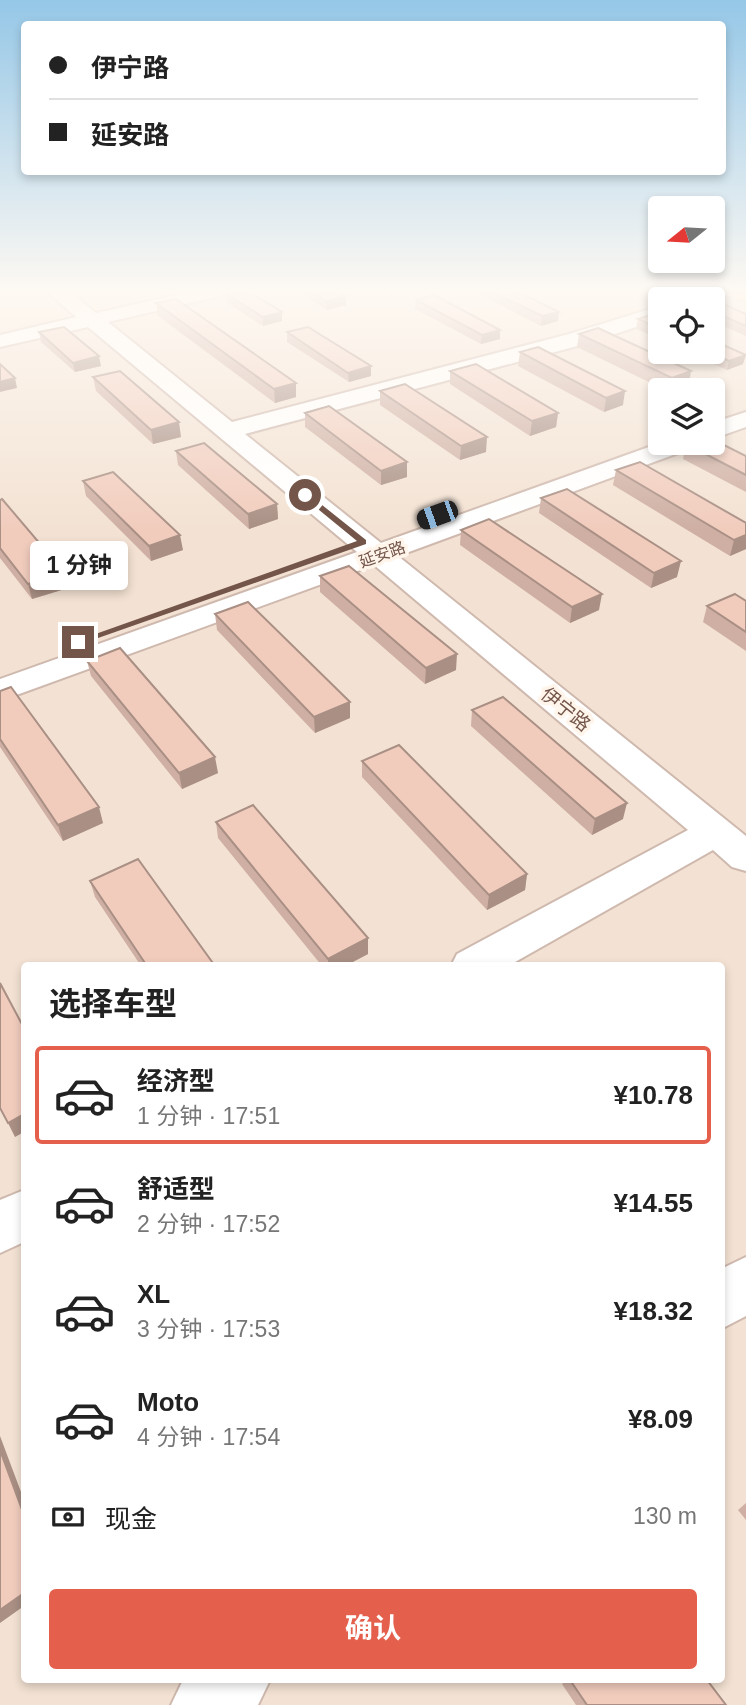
<!DOCTYPE html>
<html lang="zh">
<meta charset="utf-8">
<style>
body{margin:0;font-family:Arial,"Noto Sans SC",sans-serif;background:#f6f6f6;color:#222;height:100vh;display:flex;flex-direction:column;font-size:26px;white-space:nowrap}
*{box-sizing:border-box;margin:0}
p{font-size:23px;color:#767676}
.icon{flex:none;width:38px;height:38px;fill:none;stroke:currentColor;stroke-width:2;stroke-linecap:round;stroke-linejoin:round}
.map{position:relative;flex:1;overflow:hidden}
.sheet{position:absolute;left:21px;top:962px;width:704px;height:721px;display:flex;flex-direction:column;background:#fff;border-radius:7px;box-shadow:0 4px 10px #0003}
.sheet>*{flex:none}
.top-card{position:absolute;left:21px;top:21px;width:705px;height:154px;border-radius:7px;box-shadow:0 4px 10px #0003;display:grid;align-content:center;height:154px;padding:0 28px;background:#fff}
.needle{width:46px;rotate:252deg}
.tools{position:absolute;left:648px;top:196px;display:grid;gap:14px}
.tools a{display:grid;place-items:center;width:77px;height:77px;border-radius:7px;background:#fff;box-shadow:0 4px 10px #0003;font-size:35px}
.end{position:absolute;width:32px;height:32px;margin:-16px;border:9px solid #74554a;background:#fff;box-shadow:0 0 0 4px #fff}
.from{border-radius:50%}
.bubble{position:absolute;height:49px;border-radius:7px;background:#fff;box-shadow:0 4px 10px #0003;font-size:23px;font-weight:700;line-height:49px;text-align:center}
.car{position:absolute;width:21px;height:42px;margin:-21px -10px;border-radius:9px;box-shadow:0 0 5px 2px #0007;background:linear-gradient(#222 24%,#8ab4d8 0 40%,#222 0 76%,#8ab4d8 0 86%,#222 0)}
.top-card b{display:flex;align-items:center;gap:24px;height:66px;font-size:26px}
.top-card b+b{border-top:2px solid #e0e0e0}
.top-card i{width:18px;height:18px;background:#222}
ul{padding:0;list-style:none}
li{display:flex;align-items:center;gap:21px;height:98px;margin:0 14px 10px;padding:0 14px;border:4px solid transparent;border-radius:7px}
li div{flex:1}
li b{display:block;font-size:26px}
li em{font-style:normal;font-weight:700}
li.selected{border-color:#e45f4c}
li>.icon{width:63px;height:63px;stroke-width:1.5}
h2{padding:0 28px;font-size:32px;line-height:84px}
.pay{display:flex;align-items:center;gap:18px;height:77px;padding:0 28px;font-size:26px}
.pay p{margin-inline-start:auto}
.cta{display:flex;gap:14px;margin-top:auto;padding:14px 28px}
.cta a{flex:1;height:80px;border-radius:7px;background:#e45f4c;color:#fff;font-size:28px;font-weight:700;line-height:80px;text-align:center}
.map>svg:first-child{display:block}
</style>
<div class="map">
<svg width="746" height="1705" viewBox="0 0 746 1705">
<rect width="100%" height="100%" fill="#fcf1e5"/>
<path fill="#f3e2d3" fill-rule="evenodd" d="M 0,292 L 746,292 L 746,1705 L 0,1705 ZM 660,299 L 712,299 L 712,352 L 660,352 ZM 660,390 L 712,390 L 712,443 L 660,443 ZM 24,966 L 721,966 L 721,1680 L 24,1680 Z"/>
<g fill="none" stroke-linecap="round" stroke-linejoin="round">
<defs>
<g id="minor">
<path d="M 48,292 L 70,292 L 96,313 L 190,292 L 224,292 L 221,296 L 108,322 L 232,422 L 569,334 L 660,306 L 660,319 L 585,344 L 245,434 L 381,543 L 660,443 L 695,443 L 692,448 L 398,556 L 746,836 L 746,871 L 732,867 L 713,850 L 508,966 L 451,966 L 457,954 L 688,830 L 374,565 L 0,701 L 0,679 L 357,552 L 88,327 L 0,347 L 0,335 L 76,317 Z"/>
<path d="M 746,412 L 746,427 L 712,439 L 712,423 Z"/>
<path d="M 24,1190 L 24,1242 L 0,1253 L 0,1200 Z"/>
<path d="M 746,1257 L 746,1316 L 721,1329 L 721,1269 Z"/>
<path d="M 183,1680 L 270,1680 L 258,1705 L 171,1705 Z"/>
</g>
<path id="major" d="M 726,292 L 746,292 L 746,302 L 729,296 Z"/>
</defs>
<use href="#minor" stroke="#cfb9ae" stroke-width="4"/>
<use href="#major" stroke="#d8cfcc" stroke-width="4"/>
<use href="#minor" fill="#fff" fill-rule="evenodd"/>
<use href="#major" fill="#f9cf9e" fill-rule="evenodd"/>
</g>
<g fill="#cfafa3">
<path d="M 299,292 L 338,292 L 346,305 L 327,310 Z"/>
<path d="M 475,292 L 518,292 L 558,321 L 541,326 Z"/>
<path d="M 225,293 L 282,312 L 282,321 L 263,326 L 226,302 Z"/>
<path d="M 712,299 L 746,314 L 746,336 L 712,321 Z"/>
<path d="M 416,300 L 500,330 L 500,339 L 481,344 L 415,309 Z"/>
<path d="M 156,303 L 296,383 L 296,397 L 275,403 L 158,316 Z"/>
<path d="M 660,317 L 660,339 L 636,329 L 638,319 Z"/>
<path d="M 39,332 L 101,366 L 75,372 L 41,342 Z"/>
<path d="M 287,332 L 371,366 L 371,376 L 349,382 L 287,342 Z"/>
<path d="M 579,334 L 689,385 L 674,390 L 665,390 L 577,347 Z"/>
<path d="M 520,352 L 623,405 L 604,412 L 518,366 Z"/>
<path d="M 687,352 L 712,352 L 743,364 L 727,370 Z"/>
<path d="M 450,371 L 558,413 L 556,427 L 530,436 L 450,384 Z"/>
<path d="M 93,377 L 181,437 L 153,444 L 96,391 Z"/>
<path d="M 380,391 L 486,452 L 460,460 L 380,405 Z"/>
<path d="M 305,413 L 407,477 L 381,485 L 305,427 Z"/>
<path d="M 686,444 L 746,456 L 746,492 L 683,459 Z"/>
<path d="M 176,451 L 277,504 L 278,519 L 249,529 L 178,465 Z"/>
<path d="M 616,470 L 746,523 L 746,549 L 730,556 L 613,485 Z"/>
<path d="M 83,481 L 183,550 L 151,561 L 86,496 Z"/>
<path d="M 541,498 L 677,577 L 651,588 L 539,513 Z"/>
<path d="M 0,500 L 64,572 L 68,588 L 32,599 L 0,558 Z"/>
<path d="M 461,530 L 599,610 L 570,623 L 460,545 Z"/>
<path d="M 320,576 L 456,670 L 425,684 L 320,592 Z"/>
<path d="M 746,601 L 746,651 L 703,622 L 707,606 Z"/>
<path d="M 215,614 L 350,718 L 315,733 L 217,630 Z"/>
<path d="M 87,661 L 218,773 L 182,789 L 91,676 Z"/>
<path d="M 0,691 L 103,823 L 63,841 L 0,747 Z"/>
<path d="M 472,710 L 623,819 L 592,835 L 471,726 Z"/>
<path d="M 362,761 L 527,874 L 525,890 L 487,910 L 362,777 Z"/>
<path d="M 216,822 L 368,938 L 368,954 L 345,966 L 322,966 L 218,838 Z"/>
<path d="M 90,881 L 215,966 L 141,966 L 95,897 Z"/>
<path d="M 746,1503 L 746,1520 L 738,1510 Z"/>
<path d="M 567,1680 L 707,1680 L 726,1705 L 576,1705 L 562,1684 Z"/>
</g>
<g fill="#a98f84">
<path d="M 390,292 L 403,292 L 390,295 Z"/>
<path d="M 346,296 L 346,305 L 327,310 L 327,301 Z"/>
<path d="M 282,312 L 282,321 L 263,326 L 263,317 Z"/>
<path d="M 559,312 L 558,321 L 541,326 L 542,316 Z"/>
<path d="M 500,330 L 500,339 L 481,344 L 482,335 Z"/>
<path d="M 746,355 L 743,364 L 727,370 L 729,361 Z"/>
<path d="M 99,356 L 101,366 L 75,372 L 73,363 Z"/>
<path d="M 371,366 L 371,376 L 349,382 L 348,373 Z"/>
<path d="M 691,371 L 689,385 L 674,390 L 669,390 L 672,378 Z"/>
<path d="M 15,378 L 17,388 L 0,392 L 0,382 Z"/>
<path d="M 296,383 L 296,397 L 275,403 L 274,389 Z"/>
<path d="M 625,391 L 623,405 L 604,412 L 606,398 Z"/>
<path d="M 558,413 L 556,427 L 530,436 L 532,421 Z"/>
<path d="M 179,422 L 181,437 L 153,444 L 151,430 Z"/>
<path d="M 487,437 L 486,452 L 460,460 L 461,446 Z"/>
<path d="M 407,462 L 407,477 L 381,485 L 381,471 Z"/>
<path d="M 277,504 L 278,519 L 249,529 L 248,514 Z"/>
<path d="M 180,535 L 183,550 L 151,561 L 149,546 Z"/>
<path d="M 746,535 L 746,549 L 730,556 L 734,540 Z"/>
<path d="M 681,561 L 677,577 L 651,588 L 654,573 Z"/>
<path d="M 64,572 L 68,588 L 32,599 L 28,584 Z"/>
<path d="M 602,594 L 599,610 L 570,623 L 572,607 Z"/>
<path d="M 457,654 L 456,670 L 425,684 L 426,668 Z"/>
<path d="M 350,702 L 350,718 L 315,733 L 314,717 Z"/>
<path d="M 215,757 L 218,773 L 182,789 L 179,773 Z"/>
<path d="M 627,803 L 623,819 L 592,835 L 595,819 Z"/>
<path d="M 99,807 L 103,823 L 63,841 L 58,825 Z"/>
<path d="M 527,874 L 525,890 L 487,910 L 489,895 Z"/>
<path d="M 368,938 L 368,954 L 345,966 L 328,966 L 328,959 Z"/>
<path d="M 24,1114 L 24,1132 L 15,1137 L 8,1123 Z"/>
<path d="M 0,1436 L 24,1500 L 24,1515 L 0,1450 Z"/>
<path d="M 24,1593 L 24,1606 L 0,1623 L 0,1610 Z"/>
</g>
<g fill="#f1ccbd" stroke="#a98f84" stroke-width="2">
<path d="M 230,292 L 249,292 L 282,312 L 263,317 L 225,293 Z"/>
<path d="M 312,292 L 338,292 L 346,296 L 327,301 Z"/>
<path d="M 493,292 L 518,292 L 559,312 L 542,316 Z"/>
<path d="M 434,295 L 500,330 L 482,335 L 416,300 Z"/>
<path d="M 176,299 L 296,383 L 274,389 L 156,303 Z"/>
<path d="M 712,299 L 746,314 L 746,326 L 712,311 Z"/>
<path d="M 654,314 L 660,317 L 660,329 L 638,319 Z"/>
<path d="M 64,327 L 99,356 L 73,363 L 39,332 Z"/>
<path d="M 308,327 L 371,366 L 348,373 L 287,332 Z"/>
<path d="M 598,328 L 691,371 L 672,378 L 579,334 Z"/>
<path d="M 712,340 L 746,355 L 729,361 L 709,352 L 712,352 Z"/>
<path d="M 538,347 L 625,391 L 606,398 L 520,352 Z"/>
<path d="M 0,364 L 15,378 L 0,382 Z"/>
<path d="M 476,364 L 558,413 L 532,421 L 450,371 Z"/>
<path d="M 120,371 L 179,422 L 151,430 L 93,377 Z"/>
<path d="M 405,384 L 487,437 L 461,446 L 380,391 Z"/>
<path d="M 329,406 L 407,462 L 381,471 L 305,413 Z"/>
<path d="M 712,439 L 746,456 L 746,475 L 686,444 L 690,443 L 712,443 Z"/>
<path d="M 204,443 L 277,504 L 248,514 L 176,451 Z"/>
<path d="M 640,462 L 746,523 L 746,535 L 734,540 L 616,470 Z"/>
<path d="M 113,472 L 180,535 L 149,546 L 83,481 Z"/>
<path d="M 567,489 L 681,561 L 654,573 L 541,498 Z"/>
<path d="M 2,499 L 64,572 L 28,584 L 0,548 L 0,500 Z"/>
<path d="M 489,519 L 602,594 L 572,607 L 461,530 Z"/>
<path d="M 349,566 L 457,654 L 426,668 L 320,576 Z"/>
<path d="M 735,594 L 746,601 L 746,632 L 707,606 Z"/>
<path d="M 248,602 L 350,702 L 314,717 L 215,614 Z"/>
<path d="M 120,648 L 215,757 L 179,773 L 87,661 Z"/>
<path d="M 11,687 L 99,807 L 58,825 L 0,739 L 0,691 Z"/>
<path d="M 503,697 L 627,803 L 595,819 L 472,710 Z"/>
<path d="M 399,745 L 527,874 L 489,895 L 362,761 Z"/>
<path d="M 253,805 L 368,938 L 328,959 L 216,822 Z"/>
<path d="M 138,859 L 215,966 L 147,966 L 90,881 Z"/>
<path d="M 0,983 L 24,1028 L 24,1114 L 8,1123 L 0,1108 Z"/>
<path d="M 0,1450 L 24,1515 L 24,1593 L 0,1610 Z"/>
<path d="M 570,1680 L 707,1680 L 726,1705 L 587,1705 Z"/>
</g>
<linearGradient id="sky" x2="0" y2="1"><stop stop-color="#95c7e7"/><stop offset="0.55" stop-color="#fef9f3"/><stop offset="1" stop-color="#fef9f3" stop-opacity="0"/></linearGradient>
<rect width="746" height="530" fill="url(#sky)"/>
<path fill="#74554a" d="M 302,493 L 307,493 L 366,540 L 366,544 L 81,644 L 73,642 L 357,541 L 302,496 Z"/>
<g text-anchor="middle" stroke-width="7" stroke-linejoin="round" paint-order="stroke">
<g font-size="16" fill="#74554a" stroke="#fff5eb">
<text transform="translate(382 554) rotate(-20)" y="6">延安路</text>
</g>
<g font-size="19" fill="#74554a" stroke="#fff5eb">
<text transform="translate(566 709) rotate(39)" y="7">伊宁路</text>
</g>
</g>
</svg>
<div class="tools">
<a><svg class="needle" viewBox="-14 -14 28 28"><path d="M0-13l5 13h-10z" fill="#e53935"/><path d="M0 13l5-13h-10z" fill="#767676"/></svg></a>
<a><svg class="icon" aria-label="locate" viewBox="0 0 24 24"><circle cx="12" cy="12" r="6"/><path d="M12 2v4M12 18v4M2 12h4M18 12h4"/></svg></a>
<a><svg class="icon" aria-label="layers" viewBox="0 0 24 24"><path d="M12 4l9 5-9 5-9-5zM3 14l9 5 9-5"/></svg></a>
</div>
<i class="end from" style="left:305px;top:495px"></i>
<i class="end" style="left:78px;top:642px"></i>
<div class="bubble" style="left:30px;top:541px;width:98px">1 分钟</div>
<i class="car" style="left:437px;top:515px;rotate:250deg"></i>
<div class="top-card">
<b><i class="from"></i>伊宁路</b>
<b><i></i>延安路</b>
</div>
<section class="sheet">
<h2>选择车型</h2>
<ul>
<li class="selected"><svg class="icon" aria-label="car" viewBox="0 0 24 24"><path d="M5 17H2v-5l4-1 3-4h7l3 4 3 1v5h-3M9 17h6M6 11h13"/><circle cx="7" cy="17" r="2"/><circle cx="17" cy="17" r="2"/></svg><div><b>经济型</b><p>1 分钟 · 17:51</p></div><em>¥10.78</em></li>
<li><svg class="icon" aria-label="car" viewBox="0 0 24 24"><path d="M5 17H2v-5l4-1 3-4h7l3 4 3 1v5h-3M9 17h6M6 11h13"/><circle cx="7" cy="17" r="2"/><circle cx="17" cy="17" r="2"/></svg><div><b>舒适型</b><p>2 分钟 · 17:52</p></div><em>¥14.55</em></li>
<li><svg class="icon" aria-label="car" viewBox="0 0 24 24"><path d="M5 17H2v-5l4-1 3-4h7l3 4 3 1v5h-3M9 17h6M6 11h13"/><circle cx="7" cy="17" r="2"/><circle cx="17" cy="17" r="2"/></svg><div><b>XL</b><p>3 分钟 · 17:53</p></div><em>¥18.32</em></li>
<li><svg class="icon" aria-label="car" viewBox="0 0 24 24"><path d="M5 17H2v-5l4-1 3-4h7l3 4 3 1v5h-3M9 17h6M6 11h13"/><circle cx="7" cy="17" r="2"/><circle cx="17" cy="17" r="2"/></svg><div><b>Moto</b><p>4 分钟 · 17:54</p></div><em>¥8.09</em></li>
</ul>
<div class="pay"><svg class="icon" aria-label="cash" viewBox="0 0 24 24"><path d="M3 7h18v10H3z"/><circle cx="12" cy="12" r="2"/></svg>现金<p>130 m</p></div>
<div class="cta"><a>确认</a></div>
</section>
</div>
